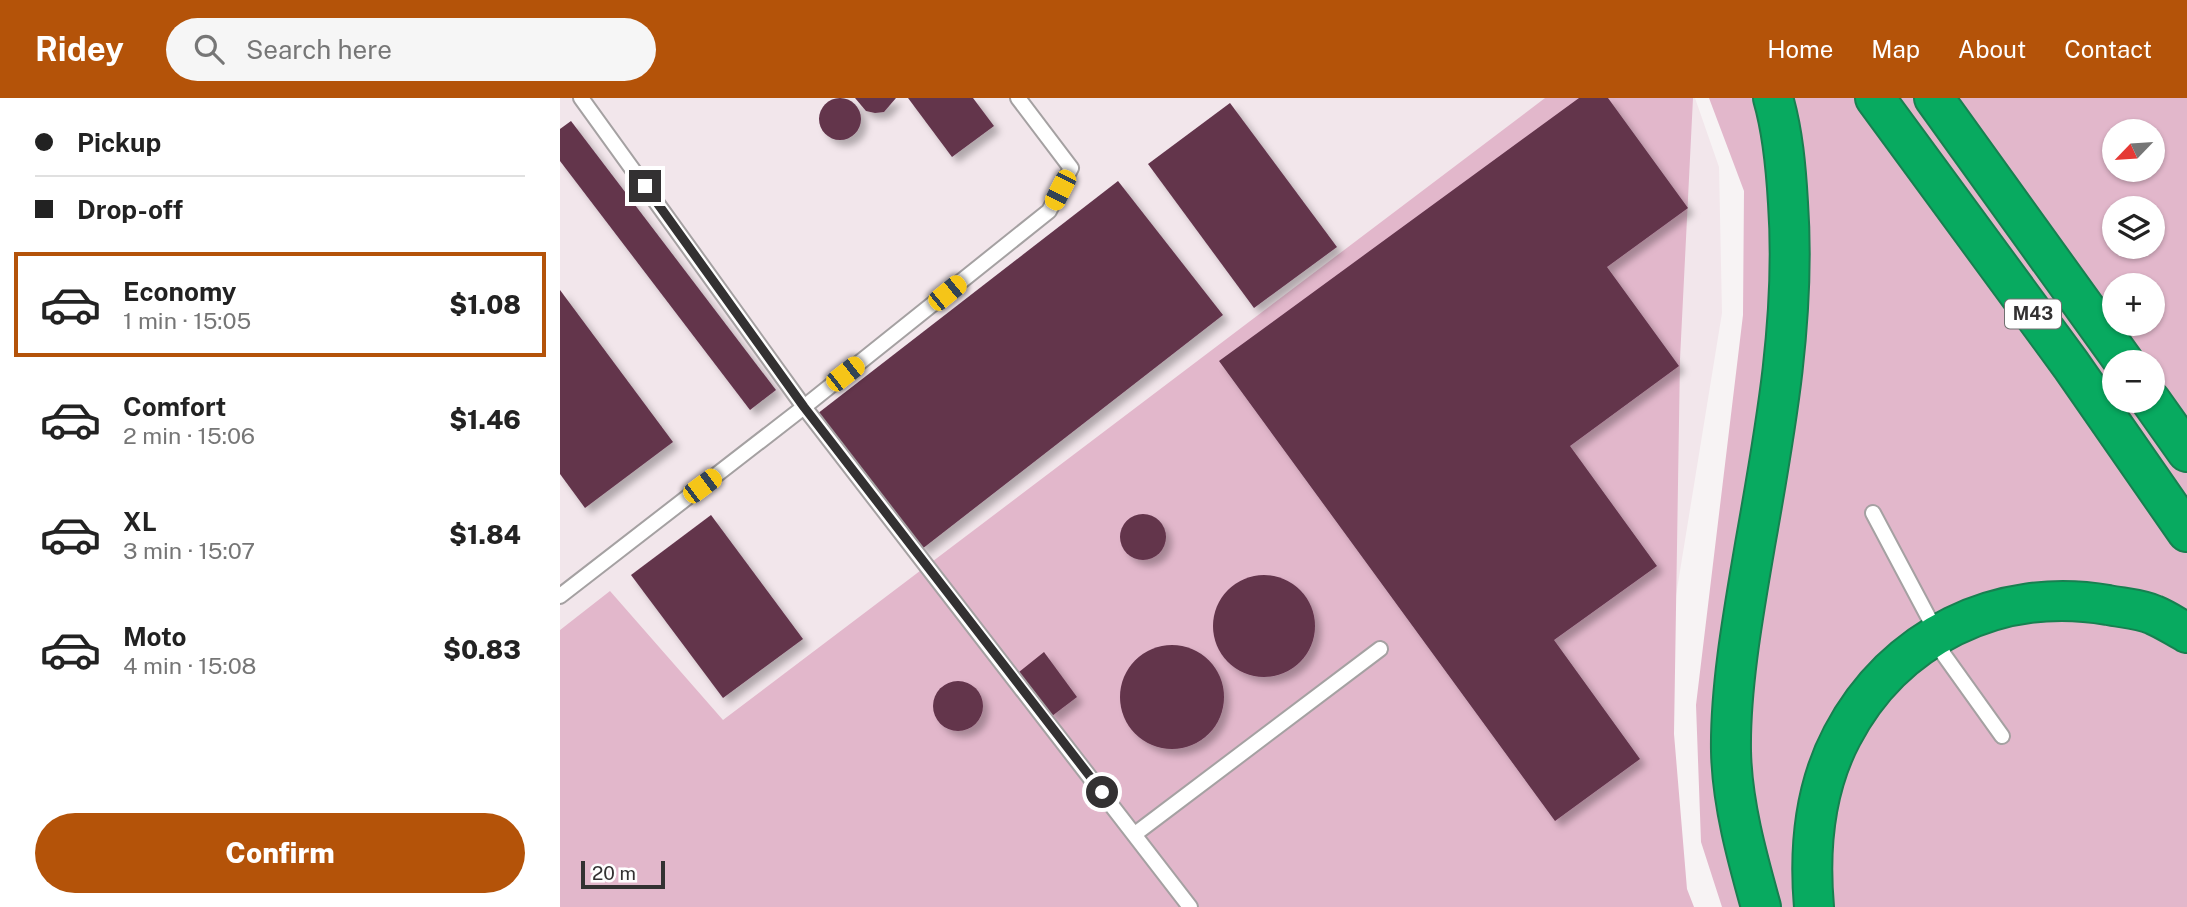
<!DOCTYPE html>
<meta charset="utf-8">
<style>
body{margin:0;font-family:"Public Sans",sans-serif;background:#f6f6f6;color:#222;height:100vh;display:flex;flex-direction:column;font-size:26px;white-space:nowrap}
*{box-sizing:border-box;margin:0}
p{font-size:23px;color:#767676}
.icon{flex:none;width:38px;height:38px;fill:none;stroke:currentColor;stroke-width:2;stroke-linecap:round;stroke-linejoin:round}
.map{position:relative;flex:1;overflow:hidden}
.drawer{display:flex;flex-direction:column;background:#fff;width:560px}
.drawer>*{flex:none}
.guide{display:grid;align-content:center;height:154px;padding:0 35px;background:#fff}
.needle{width:46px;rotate:245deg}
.controls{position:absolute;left:1542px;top:21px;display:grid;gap:14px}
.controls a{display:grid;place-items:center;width:63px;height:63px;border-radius:50%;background:#fff;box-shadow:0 2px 5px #0004;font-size:35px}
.scale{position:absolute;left:21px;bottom:18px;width:84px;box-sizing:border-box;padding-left:7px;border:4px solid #333132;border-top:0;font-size:19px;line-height:24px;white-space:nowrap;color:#333132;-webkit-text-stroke:5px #fff;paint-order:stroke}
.end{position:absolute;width:32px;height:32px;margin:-16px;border:9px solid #333132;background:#fff;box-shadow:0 0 0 4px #fff}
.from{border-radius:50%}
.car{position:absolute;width:21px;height:42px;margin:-21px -10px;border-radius:9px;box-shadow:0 0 5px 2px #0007;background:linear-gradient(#f5c518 24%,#345 0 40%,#f5c518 0 76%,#345 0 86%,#f5c518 0)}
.guide b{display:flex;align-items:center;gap:24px;height:66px;font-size:26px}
.guide b+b{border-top:2px solid #e0e0e0}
.guide i{width:18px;height:18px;background:#222}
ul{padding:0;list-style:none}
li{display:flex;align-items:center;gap:21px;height:105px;margin:0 14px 10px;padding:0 21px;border:4px solid transparent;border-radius:0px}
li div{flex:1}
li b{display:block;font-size:26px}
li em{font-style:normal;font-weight:800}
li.on{border-color:#b45309}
li>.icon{width:63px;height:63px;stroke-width:1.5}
.action{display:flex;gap:14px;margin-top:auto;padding:14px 35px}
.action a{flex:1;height:80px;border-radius:42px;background:#b45309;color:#fff;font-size:28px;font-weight:800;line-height:80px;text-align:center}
header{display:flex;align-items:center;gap:42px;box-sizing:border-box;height:98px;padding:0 35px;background:#b45309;color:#fff}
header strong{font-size:33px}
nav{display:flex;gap:38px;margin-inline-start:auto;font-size:24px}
.search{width:490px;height:63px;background:#f6f6f6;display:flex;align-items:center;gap:18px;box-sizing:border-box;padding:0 24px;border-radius:38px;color:#767676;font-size:26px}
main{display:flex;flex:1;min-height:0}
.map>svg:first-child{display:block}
</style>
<header>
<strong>Ridey</strong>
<div class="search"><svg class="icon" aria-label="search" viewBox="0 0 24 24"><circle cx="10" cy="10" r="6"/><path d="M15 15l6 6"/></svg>Search here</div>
<nav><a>Home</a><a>Map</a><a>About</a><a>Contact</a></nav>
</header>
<main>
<section class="drawer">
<div class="guide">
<b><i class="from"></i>Pickup</b>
<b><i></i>Drop-off</b>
</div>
<ul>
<li class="on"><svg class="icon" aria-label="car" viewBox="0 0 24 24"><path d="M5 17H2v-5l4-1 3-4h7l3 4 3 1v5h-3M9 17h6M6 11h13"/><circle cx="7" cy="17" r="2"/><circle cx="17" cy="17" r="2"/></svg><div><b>Economy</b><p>1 min · 15:05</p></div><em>$1.08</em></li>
<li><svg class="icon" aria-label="car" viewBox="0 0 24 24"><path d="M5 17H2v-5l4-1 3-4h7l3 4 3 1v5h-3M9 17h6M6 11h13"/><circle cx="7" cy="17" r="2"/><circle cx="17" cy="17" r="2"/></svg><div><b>Comfort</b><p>2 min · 15:06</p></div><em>$1.46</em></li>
<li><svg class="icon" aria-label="car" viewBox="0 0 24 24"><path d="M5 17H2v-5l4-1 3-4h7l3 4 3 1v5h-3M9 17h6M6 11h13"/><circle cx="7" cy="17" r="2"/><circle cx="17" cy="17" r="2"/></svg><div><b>XL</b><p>3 min · 15:07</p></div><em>$1.84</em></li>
<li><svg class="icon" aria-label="car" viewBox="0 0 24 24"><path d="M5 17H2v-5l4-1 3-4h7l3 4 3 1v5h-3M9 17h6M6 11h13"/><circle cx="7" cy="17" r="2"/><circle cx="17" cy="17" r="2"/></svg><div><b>Moto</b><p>4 min · 15:08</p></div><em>$0.83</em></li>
</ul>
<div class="action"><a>Confirm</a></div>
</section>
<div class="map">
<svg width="1627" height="809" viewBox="0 0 1627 809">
<defs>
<filter id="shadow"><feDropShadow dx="6" dy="6" stdDeviation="3.5" flood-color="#0004"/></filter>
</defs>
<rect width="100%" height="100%" fill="#f7f3f4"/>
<path fill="#f2e6eb" d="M 0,0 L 1135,0 L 1159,69 L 1162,215 L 1098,608 L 162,622 L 50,494 L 0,532 Z"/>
<g fill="#e2b7cb" fill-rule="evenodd">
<path d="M 985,0 L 1133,0 L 1120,261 L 1114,636 L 1127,791 L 1134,809 L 0,809 L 0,532 L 50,493 L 163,622 Z"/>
<path d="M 1149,0 L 1627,0 L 1627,809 L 1162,809 L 1141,744 L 1136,607 L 1183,217 L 1184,93 ZM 1554,33 L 1592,33 L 1592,72 L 1554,72 ZM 1554,110 L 1592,110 L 1592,149 L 1554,149 ZM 1554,187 L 1592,187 L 1592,226 L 1554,226 ZM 1554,264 L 1592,264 L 1592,303 L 1554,303 Z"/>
</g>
<g fill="#63344c" filter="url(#shadow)">
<circle cx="280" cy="21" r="21"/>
<path d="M 295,0 L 336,0 L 324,14 L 315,15 L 306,13 Z"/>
<path d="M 348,0 L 413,0 L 434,28 L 392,59 Z"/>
<path d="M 1019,0 L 1048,0 L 1128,110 L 1047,169 L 1119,268 L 1010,348 L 1097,468 L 994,542 L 1080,661 L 995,723 L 659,263 Z"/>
<path d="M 670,5 L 777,149 L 694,210 L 588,66 Z"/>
<path d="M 11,23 L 216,292 L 190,312 L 0,63 L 0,31 Z"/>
<path d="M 558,83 L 663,217 L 362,451 L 257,316 Z"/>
<path d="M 0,192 L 113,344 L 25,410 L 0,376 Z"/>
<circle cx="583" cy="439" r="23"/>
<path d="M 151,417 L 243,541 L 163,600 L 71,477 Z"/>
<circle cx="704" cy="528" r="51"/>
<circle cx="612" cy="599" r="52"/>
<path d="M 484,554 L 517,599 L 492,618 L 459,574 Z"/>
<circle cx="398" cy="608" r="25"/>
</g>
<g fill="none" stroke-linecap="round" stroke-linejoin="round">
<defs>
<g id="lane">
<path d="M 21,0 L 244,309 L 630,809"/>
<path d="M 1313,415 L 1372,526 L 1384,557 L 1442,638"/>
<path d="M 0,498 L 244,309 L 489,113 L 511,70 L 458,0"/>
<path d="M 575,736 L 820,551"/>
</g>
<g id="highway">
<path d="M 1315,0 L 1511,267 L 1627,434"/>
<path d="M 1374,0 L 1564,264"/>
<path d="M 1591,303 L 1627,354"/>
<path d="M 1201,809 C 1187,759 1172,705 1171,653 C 1170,588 1184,512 1195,447 C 1215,334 1236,220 1228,105 C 1226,70 1223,34 1213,0"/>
<path d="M 1254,809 C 1249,752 1254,691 1282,638 C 1334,539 1438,488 1548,507 C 1563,510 1581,511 1594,517 C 1606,522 1616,529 1627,535"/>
</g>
</defs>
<use href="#lane" stroke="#a5a1a2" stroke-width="18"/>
<use href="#highway" stroke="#178050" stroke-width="42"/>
<use href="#lane" stroke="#fff" stroke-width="14"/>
<use href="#highway" stroke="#08aa60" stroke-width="38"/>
</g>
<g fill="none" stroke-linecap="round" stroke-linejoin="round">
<path stroke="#333132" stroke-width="9" d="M 85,88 L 244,309 L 542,694"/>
</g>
<g text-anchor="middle" stroke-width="7" stroke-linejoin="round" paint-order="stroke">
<rect fill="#fff" stroke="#706f70" stroke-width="2" x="1445" y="201.5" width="56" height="29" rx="5"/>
<g font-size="18" font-weight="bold" fill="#333132">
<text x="1473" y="222">M43</text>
</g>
</g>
</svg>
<div class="controls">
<a><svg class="needle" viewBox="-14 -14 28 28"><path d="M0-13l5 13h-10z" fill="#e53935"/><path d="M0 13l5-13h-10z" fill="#767676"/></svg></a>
<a><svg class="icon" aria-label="layers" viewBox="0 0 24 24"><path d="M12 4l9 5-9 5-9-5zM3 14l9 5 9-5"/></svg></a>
<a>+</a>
<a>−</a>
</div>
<div class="scale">20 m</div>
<i class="end from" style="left:542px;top:694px"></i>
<i class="end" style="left:85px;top:88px"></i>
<i class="car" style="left:500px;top:92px;rotate:207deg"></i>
<i class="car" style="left:387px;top:195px;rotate:51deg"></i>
<i class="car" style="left:285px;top:276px;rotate:52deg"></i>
<i class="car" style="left:142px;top:388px;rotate:53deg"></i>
</div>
</main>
